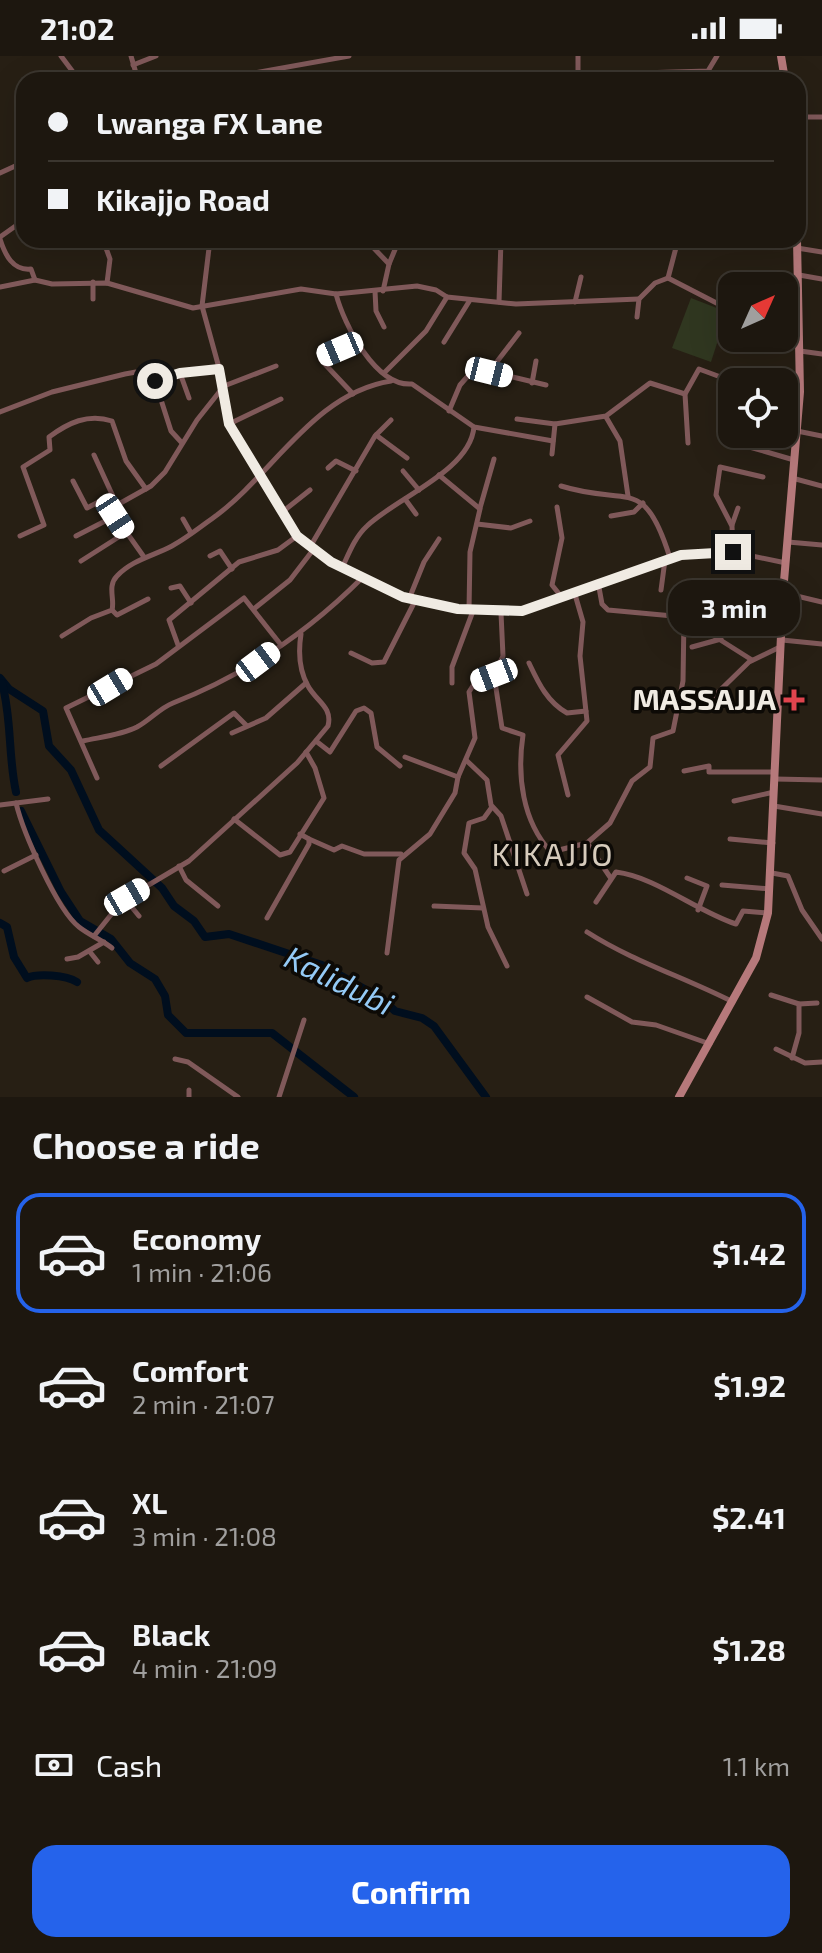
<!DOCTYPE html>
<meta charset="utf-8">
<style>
body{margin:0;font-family:"Exo 2",sans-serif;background:#252018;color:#f1f3f6;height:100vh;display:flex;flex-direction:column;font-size:30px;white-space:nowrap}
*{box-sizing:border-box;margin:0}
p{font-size:26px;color:#a09f9e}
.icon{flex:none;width:44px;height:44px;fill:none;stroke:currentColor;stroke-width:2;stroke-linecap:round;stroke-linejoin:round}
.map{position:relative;height:1041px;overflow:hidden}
.details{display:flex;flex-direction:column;background:#1d170f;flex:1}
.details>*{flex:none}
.top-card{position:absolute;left:16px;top:16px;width:790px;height:176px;border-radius:24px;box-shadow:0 8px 32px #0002,0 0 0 2px #3b362f;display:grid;align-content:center;height:176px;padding:0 32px;background:#1d170f}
.needle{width:52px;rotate:45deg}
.buttons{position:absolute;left:718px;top:216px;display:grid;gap:16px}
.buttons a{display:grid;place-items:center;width:80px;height:80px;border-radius:16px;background:#1d170f;box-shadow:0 8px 32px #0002,0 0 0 2px #3b362f;font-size:40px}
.end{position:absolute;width:36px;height:36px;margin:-18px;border:10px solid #f0ebe3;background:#111;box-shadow:0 0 0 4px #111}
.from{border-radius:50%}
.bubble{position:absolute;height:56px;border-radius:24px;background:#1d170f;box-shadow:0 8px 32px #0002,0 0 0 2px #3b362f;font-size:26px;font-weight:700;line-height:56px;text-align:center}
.car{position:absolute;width:24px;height:48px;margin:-24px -12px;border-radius:10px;box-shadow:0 0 6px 2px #0007;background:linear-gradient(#fff 24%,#345 0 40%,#fff 0 76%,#345 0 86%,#fff 0)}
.top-card b{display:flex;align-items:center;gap:28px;height:76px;font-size:30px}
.top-card b+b{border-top:2px solid #3b362f}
.top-card i{width:20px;height:20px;background:#f1f3f6}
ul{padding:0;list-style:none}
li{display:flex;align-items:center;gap:24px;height:120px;margin:0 16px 12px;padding:0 16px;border:4px solid transparent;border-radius:24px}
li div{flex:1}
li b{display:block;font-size:30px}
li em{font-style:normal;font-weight:700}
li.active{border-color:#2563eb}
li>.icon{width:72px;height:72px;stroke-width:1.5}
h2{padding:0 32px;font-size:36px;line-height:96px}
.pay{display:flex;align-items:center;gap:20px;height:88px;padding:0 32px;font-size:30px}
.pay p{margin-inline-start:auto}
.button{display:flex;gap:16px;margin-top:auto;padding:16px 32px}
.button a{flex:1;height:92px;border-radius:24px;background:#2563eb;color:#fff;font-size:32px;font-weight:700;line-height:92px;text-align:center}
.status{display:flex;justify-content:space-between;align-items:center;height:56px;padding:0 40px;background:#1d170f;direction:ltr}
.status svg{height:22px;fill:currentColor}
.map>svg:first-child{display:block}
</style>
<div class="status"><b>21:02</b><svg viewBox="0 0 49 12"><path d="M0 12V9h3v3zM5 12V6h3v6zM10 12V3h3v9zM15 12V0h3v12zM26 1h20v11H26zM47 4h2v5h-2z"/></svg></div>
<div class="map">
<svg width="822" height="1041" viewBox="0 0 822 1041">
<rect width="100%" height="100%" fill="#271f14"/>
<path fill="#303720" d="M 691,242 L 727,256 L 711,306 L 672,292 Z"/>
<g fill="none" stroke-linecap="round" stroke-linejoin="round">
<g stroke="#000e1e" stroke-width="8">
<path d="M 0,622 L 9,633 L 43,655 L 49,690 L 71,714 L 99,774 L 162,832 L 174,850 L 194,865 L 205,881 L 229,878 L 322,909 L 382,943 L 395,955 L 422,962 L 434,970 L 486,1041"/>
<path d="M 2,627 C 12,663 8,700 16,736"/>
<path d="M 21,755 L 61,836 L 80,865 L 111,883 L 130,907 L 155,923 L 165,940 L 168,959 L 186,977 L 272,977 L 354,1041"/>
<path d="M 0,867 L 7,871 L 14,901 L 27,922 C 37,917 66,919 77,926"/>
</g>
<g stroke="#80595a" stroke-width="5">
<path d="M 61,0 L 79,24"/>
<path d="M 131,0 L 138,24"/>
<path d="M 578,0 L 578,24"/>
<path d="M 133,9 L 156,0"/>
<path d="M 215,24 L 349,0"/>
<path d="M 612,24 L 640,17 L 708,15 L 717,0"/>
<path d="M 798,61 L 822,61"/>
<path d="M 0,117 L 24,106"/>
<path d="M 0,181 L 24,164"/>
<path d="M 0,183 C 5,199 13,215 31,213 L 35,224"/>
<path d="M 103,184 L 110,203 L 107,227"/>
<path d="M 210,184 L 202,250 L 224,330 L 227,361 L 297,480 L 331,506 L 403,541 L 458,553 L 522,555 L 681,499 L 733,496 L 786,507"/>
<path d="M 366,184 L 389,208 L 383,235"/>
<path d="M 211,191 L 248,184"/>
<path d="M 797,192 L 822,196"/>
<path d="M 389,208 L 399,184"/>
<path d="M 799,219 L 822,223"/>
<path d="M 668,222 L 678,184"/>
<path d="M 0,231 L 35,224 L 52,228 L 107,227 L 193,252 L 301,233 L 336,238 L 417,230 L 436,234 L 447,241 L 516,248 L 639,243"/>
<path d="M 375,235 L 376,255 L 384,271"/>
<path d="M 336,238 C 344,269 376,331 412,328 L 474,371 L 553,385"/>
<path d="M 93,243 L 93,226"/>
<path d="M 499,246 L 501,184"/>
<path d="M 575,246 L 581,221"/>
<path d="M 637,261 L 639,243 L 655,227 L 668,222 L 732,255"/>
<path d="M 784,267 L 798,264"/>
<path d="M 444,286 L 470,244"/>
<path d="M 800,295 L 822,298"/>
<path d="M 489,316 L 519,277"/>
<path d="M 180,317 L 189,342"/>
<path d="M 384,317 L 426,275 L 447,241"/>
<path d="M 155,325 L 171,375 L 182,387"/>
<path d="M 532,327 L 536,305"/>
<path d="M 784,335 L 800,336"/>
<path d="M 353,338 L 321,304 L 357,286"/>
<path d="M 449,355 L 460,329 L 475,312 L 546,329"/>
<path d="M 0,356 L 52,336 L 125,318 L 136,316 L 150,326 L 180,317 L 219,313"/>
<path d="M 606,361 L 620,385 L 628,440"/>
<path d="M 517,363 L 555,368"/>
<path d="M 229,368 L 281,343"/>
<path d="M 797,375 L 822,380"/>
<path d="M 376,379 L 407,402"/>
<path d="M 688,387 L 685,338 L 699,313 L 734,326"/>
<path d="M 746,390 L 794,404"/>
<path d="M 552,398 L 555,368 L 606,360 L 650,327 L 685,338"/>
<path d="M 94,399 L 117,449"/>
<path d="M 328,412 L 336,405 L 356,415"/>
<path d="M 403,415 L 419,434"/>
<path d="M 439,419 L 480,453 L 470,496 L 469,554"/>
<path d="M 792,422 L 822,430"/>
<path d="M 73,425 L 87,452 L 112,439"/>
<path d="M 561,430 C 628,451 644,418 670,502"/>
<path d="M 405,443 L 416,458"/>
<path d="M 557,451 L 562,482 L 552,529 L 560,539"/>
<path d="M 480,452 L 494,403"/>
<path d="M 281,457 L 310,434"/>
<path d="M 611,460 L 634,456 L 643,447"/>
<path d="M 183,463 L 191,477"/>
<path d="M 477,468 L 511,472 L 530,465"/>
<path d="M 732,469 L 738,452"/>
<path d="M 20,480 L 44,469 L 23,411 L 50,394 L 49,381 C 68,367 88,357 112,365 L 126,405 L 146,433"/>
<path d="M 76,480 L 115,460"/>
<path d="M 788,486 L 822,489"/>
<path d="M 310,491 L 375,380 L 391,364"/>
<path d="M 733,496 L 732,470 L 716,439 L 720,411 L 763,421"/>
<path d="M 210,500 L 220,495 L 232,513"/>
<path d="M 144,501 L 115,460 L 117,449 L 151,430 L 165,416 L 197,364 L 224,330 L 276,310"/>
<path d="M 81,505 L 125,477"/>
<path d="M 342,512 C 349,497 355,481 367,470 C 396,442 470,415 474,371"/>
<path d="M 598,526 L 602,548 L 608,554 L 684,561 L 752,604"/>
<path d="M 171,532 L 180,530 L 191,547"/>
<path d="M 661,534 L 665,504"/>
<path d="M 784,537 L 822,546"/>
<path d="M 409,543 L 424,506 L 439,483"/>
<path d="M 255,552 L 290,524 L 313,494"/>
<path d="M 112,554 L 117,559 L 148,543"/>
<path d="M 501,557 L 503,600 L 494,619 L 502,672 L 523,679 C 517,719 522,765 551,796 L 587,787"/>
<path d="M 62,580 L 91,562 L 112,554 C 115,543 107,530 117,520 C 132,504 153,500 172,490 C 187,482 203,469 217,459 C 274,416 315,337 391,325"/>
<path d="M 782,584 L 822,588"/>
<path d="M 178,589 L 169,564 L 239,506 L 278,494 L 297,480"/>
<path d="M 692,591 L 721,583"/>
<path d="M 351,597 L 372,607 L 384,606 L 415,545"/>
<path d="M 529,607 C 538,626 547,646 567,657 L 586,655"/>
<path d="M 452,627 L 452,611 L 473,555"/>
<path d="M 710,644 L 749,606 L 780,591"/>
<path d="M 232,677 L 266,662 L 306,627"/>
<path d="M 83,685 C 101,681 121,679 137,671 C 150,664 160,652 173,647 C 245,619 308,576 362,522"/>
<path d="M 316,685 L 330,696 L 356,655 L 364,652 L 371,657 L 377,691 L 400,710"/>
<path d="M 405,701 L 458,721"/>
<path d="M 466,704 L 487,724 L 491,749 L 501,760 L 527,838"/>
<path d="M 161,710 L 234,657 L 246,669"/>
<path d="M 684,715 L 709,710 L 709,716 L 775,716"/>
<path d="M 97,722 L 66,652 L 156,608 L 244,542 L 281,589"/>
<path d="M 775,723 L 822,724"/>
<path d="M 568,739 L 558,699 L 587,665 L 580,600 L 583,566 L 574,535"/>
<path d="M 734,745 L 774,736"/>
<path d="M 16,747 C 23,776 57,854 79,871 C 89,879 102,884 112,892"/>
<path d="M 0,749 L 48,743"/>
<path d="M 774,750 L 822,758"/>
<path d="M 492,751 L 484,762 L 469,767 L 464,797 L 475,813 L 488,871 L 507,910"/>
<path d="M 234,763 L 280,799 L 290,796 L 324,742 L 315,712 L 306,696"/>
<path d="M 309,783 L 334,794 L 342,790 L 364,798 L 401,798"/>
<path d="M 730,783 L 773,787"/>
<path d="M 179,810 L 186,824 L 218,850"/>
<path d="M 4,815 L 36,799"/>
<path d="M 772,817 L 788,820 L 802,854 L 822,883"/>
<path d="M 610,821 L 587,787 L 610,767 L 632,725 L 650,711 L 653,682 L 673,675 L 683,625 L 684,561"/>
<path d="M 687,822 L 707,830 L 698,854"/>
<path d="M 722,829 L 770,833"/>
<path d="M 596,846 L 616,816 C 656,821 696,855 736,868 L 743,855 L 768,857"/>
<path d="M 434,850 L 483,852"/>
<path d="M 139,860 L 125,843 L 189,805 L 297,707 L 328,670 C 333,651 316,645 308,630 C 299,614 298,597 301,578"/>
<path d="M 267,862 L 309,788 L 309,783 L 300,778"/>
<path d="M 587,876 C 634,906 684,921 733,946"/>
<path d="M 94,880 L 118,850"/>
<path d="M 90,896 L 98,906"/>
<path d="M 387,897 L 399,804 L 430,778 L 455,737 L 458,721 L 475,682 L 469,636 L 474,628 L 494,619"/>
<path d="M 67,903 L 78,901 L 104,886"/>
<path d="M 771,939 L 799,948 L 817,947"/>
<path d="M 587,941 L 632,966 L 656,969 L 710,988"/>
<path d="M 776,993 L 805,1007 L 822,1006"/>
<path d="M 792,1002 L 799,977 L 799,948"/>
<path d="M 175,1003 L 188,1006 L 238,1041"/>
<path d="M 189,1041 L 189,1034"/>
<path d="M 279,1041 L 304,964"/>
</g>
<g stroke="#b6797b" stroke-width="8">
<path d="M 781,0 L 785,24"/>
<path d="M 679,1041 L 756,902 L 768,857 L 783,537 L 800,336 L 797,184"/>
</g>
</g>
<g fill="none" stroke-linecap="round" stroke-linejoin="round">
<path stroke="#f0ebe3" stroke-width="10" d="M 155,325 L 180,317 L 219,313 L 229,368 L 297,480 L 331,506 L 403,541 L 458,553 L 522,555 L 681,499 L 733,496"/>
</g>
<path fill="#e0444e" stroke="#0d0a06" stroke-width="3" d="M790 632h8v8h8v8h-8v8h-8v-8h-8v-8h8z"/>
<g text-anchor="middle" stroke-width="7" stroke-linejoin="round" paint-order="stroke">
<g font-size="30" font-weight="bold" fill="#f0ebe3" stroke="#0d0a06" text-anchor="end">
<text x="776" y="654">MASSAJJA</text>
</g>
<g font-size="32" letter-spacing="2" fill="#d6cbbc" stroke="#0d0a06">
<text x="553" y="810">KIKAJJO</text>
</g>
<g font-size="32" font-style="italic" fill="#94caf6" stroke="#0d0a06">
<text transform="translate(339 925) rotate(26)" y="11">Kalidubi</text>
</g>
</g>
</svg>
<div class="buttons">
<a><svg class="needle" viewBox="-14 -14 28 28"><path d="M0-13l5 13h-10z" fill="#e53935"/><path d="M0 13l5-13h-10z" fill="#a09f9e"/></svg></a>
<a><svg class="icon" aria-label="locate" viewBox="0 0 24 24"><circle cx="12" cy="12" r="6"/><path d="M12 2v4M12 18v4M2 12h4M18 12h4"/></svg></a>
</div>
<i class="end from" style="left:155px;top:325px"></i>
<i class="end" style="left:733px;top:496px"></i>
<div class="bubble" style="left:668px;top:524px;width:132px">3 min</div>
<i class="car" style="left:340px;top:293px;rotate:247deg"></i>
<i class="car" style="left:489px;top:316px;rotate:104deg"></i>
<i class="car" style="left:115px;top:460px;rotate:147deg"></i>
<i class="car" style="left:258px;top:606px;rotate:53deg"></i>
<i class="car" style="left:494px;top:619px;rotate:249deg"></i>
<i class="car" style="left:110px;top:631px;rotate:59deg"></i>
<i class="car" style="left:127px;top:841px;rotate:60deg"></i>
<div class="top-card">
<b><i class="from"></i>Lwanga FX Lane</b>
<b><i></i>Kikajjo Road</b>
</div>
</div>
<section class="details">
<h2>Choose a ride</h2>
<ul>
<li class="active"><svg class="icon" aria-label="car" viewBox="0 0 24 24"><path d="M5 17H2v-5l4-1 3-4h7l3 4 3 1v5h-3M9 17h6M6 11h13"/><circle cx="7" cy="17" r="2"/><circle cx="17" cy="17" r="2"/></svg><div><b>Economy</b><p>1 min · 21:06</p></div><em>$1.42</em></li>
<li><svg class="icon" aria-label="car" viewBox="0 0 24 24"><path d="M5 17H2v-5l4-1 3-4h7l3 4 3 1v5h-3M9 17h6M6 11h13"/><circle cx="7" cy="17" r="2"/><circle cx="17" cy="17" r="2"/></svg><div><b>Comfort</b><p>2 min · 21:07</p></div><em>$1.92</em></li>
<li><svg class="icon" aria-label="car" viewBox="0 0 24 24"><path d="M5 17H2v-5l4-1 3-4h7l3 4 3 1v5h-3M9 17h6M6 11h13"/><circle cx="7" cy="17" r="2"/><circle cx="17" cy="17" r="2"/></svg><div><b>XL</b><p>3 min · 21:08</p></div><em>$2.41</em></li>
<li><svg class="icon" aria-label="car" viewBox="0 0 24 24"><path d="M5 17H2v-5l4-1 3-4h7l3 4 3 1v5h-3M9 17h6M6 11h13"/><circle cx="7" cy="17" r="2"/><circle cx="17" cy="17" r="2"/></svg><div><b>Black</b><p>4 min · 21:09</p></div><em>$1.28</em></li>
</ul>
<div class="pay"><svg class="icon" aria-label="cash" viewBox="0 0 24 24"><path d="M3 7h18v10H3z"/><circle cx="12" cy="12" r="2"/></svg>Cash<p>1.1 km</p></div>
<div class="button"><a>Confirm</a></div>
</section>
